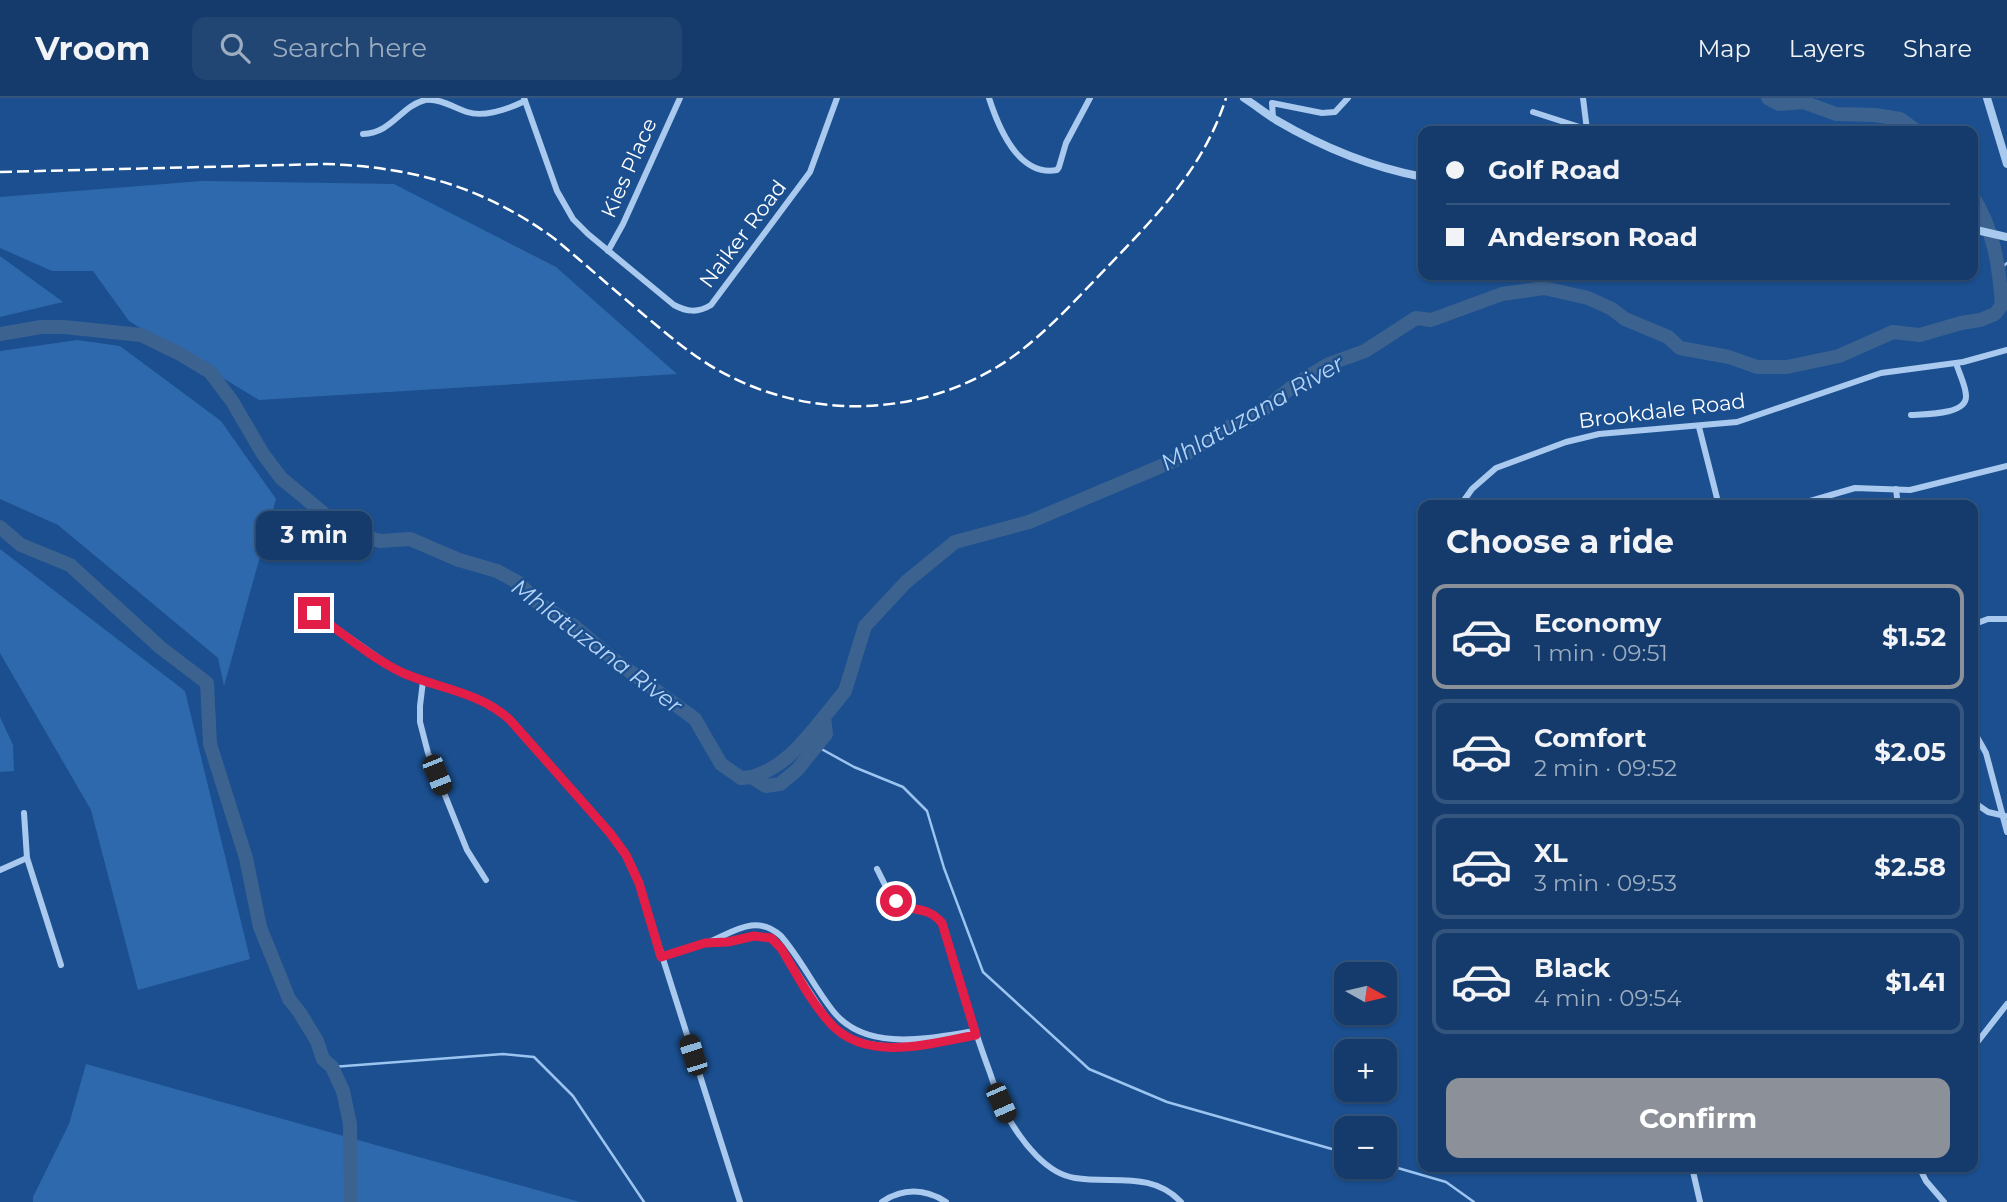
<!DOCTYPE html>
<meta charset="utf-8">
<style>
body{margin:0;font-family:Montserrat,sans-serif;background:#214673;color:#f1f3f6;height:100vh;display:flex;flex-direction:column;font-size:26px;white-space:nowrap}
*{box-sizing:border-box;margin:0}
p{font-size:23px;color:#9dadc1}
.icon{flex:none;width:38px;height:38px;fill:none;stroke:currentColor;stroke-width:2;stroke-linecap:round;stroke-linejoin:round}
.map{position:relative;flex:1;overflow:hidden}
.side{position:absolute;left:1418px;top:402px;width:560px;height:672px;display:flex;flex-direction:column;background:#143b6b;border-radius:14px;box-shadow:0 2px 5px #0004,0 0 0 2px #33557e}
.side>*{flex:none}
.banner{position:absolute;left:1418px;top:28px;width:560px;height:154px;border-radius:14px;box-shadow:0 2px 5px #0004,0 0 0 2px #33557e;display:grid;align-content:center;height:154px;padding:0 28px;background:#143b6b}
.needle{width:46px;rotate:98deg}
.controls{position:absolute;left:1334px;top:864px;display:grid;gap:14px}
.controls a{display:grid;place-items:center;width:63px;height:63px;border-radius:14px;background:#143b6b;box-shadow:0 2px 5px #0004,0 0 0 2px #33557e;font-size:35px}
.end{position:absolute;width:32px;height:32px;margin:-16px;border:9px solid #e11d48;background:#fff;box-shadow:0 0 0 4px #fff}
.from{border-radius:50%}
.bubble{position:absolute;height:49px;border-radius:14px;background:#143b6b;box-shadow:0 2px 5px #0004,0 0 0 2px #33557e;font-size:23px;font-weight:700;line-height:49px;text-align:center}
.car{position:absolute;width:21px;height:42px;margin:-21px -10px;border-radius:9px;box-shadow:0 0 5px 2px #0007;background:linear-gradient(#222 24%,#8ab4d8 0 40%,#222 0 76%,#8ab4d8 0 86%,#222 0)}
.banner b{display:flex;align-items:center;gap:24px;height:66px;font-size:26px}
.banner b+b{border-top:2px solid #33557e}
.banner i{width:18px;height:18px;background:#f1f3f6}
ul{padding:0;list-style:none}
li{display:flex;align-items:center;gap:21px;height:105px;margin:0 14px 10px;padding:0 14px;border:4px solid #33557e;border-radius:14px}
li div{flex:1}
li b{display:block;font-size:26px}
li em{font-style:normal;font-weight:700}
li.on{border-color:#8c9099}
li>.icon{width:63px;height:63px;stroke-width:1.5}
h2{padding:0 28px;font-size:32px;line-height:84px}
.action{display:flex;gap:14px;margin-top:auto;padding:14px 28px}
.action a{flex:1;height:80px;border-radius:14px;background:#8c9099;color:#fff;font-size:28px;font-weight:700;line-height:80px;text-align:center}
header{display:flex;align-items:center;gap:42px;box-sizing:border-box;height:98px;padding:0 35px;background:#143b6b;border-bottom:2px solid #33557e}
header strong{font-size:33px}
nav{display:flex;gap:38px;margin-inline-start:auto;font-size:24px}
.search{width:490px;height:63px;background:#214673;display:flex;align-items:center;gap:18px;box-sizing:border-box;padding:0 24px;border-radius:14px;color:#9dadc1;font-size:26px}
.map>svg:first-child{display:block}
</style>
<header>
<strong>Vroom</strong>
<div class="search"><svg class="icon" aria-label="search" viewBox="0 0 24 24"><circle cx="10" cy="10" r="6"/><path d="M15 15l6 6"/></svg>Search here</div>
<nav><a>Map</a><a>Layers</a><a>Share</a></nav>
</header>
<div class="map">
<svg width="2007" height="1104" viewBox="0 0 2007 1104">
<rect width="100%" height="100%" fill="#1b4f8f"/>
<g fill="#2e69ad">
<path d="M 202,83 L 394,86 L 556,169 L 677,276 L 259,302 L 129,223 L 93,173 L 52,173 L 0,150 L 0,99 Z"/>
<path d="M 0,158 L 63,204 L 0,219 Z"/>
<path d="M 77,242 L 120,248 L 221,323 L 276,401 L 224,588 L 218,560 L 58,427 L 0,401 L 0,253 Z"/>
<path d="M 0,451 L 185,593 L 250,861 L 138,892 L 91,712 L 0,555 Z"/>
<path d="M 0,619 L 13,647 L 14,673 L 0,674 Z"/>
<path d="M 86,966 L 580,1104 L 33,1104 L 33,1099 L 69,1026 Z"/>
</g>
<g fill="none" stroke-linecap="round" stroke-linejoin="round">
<g stroke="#9cc4f0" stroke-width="2.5">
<path d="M 1999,172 L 2007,165"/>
<path d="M 816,648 L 854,669 L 903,689 L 927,713 L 944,770 L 983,874 L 1089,971 L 1167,1004 L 1346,1055"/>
<path d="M 332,969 L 503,956 L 534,959 L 573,998 L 644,1104"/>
<path d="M 1384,1066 L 1446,1084 L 1474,1104"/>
</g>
<g stroke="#3c6290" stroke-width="14">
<path d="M 1768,0 L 1779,6 L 1803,4 L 1836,16 L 1875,17 L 1900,21 L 1917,33"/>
<path d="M 0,236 L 41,229 L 64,229 L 141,237 L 180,256 L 210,274 L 232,303 L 263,356 L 281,380 L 328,419 L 352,435 L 380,443 L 410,441 L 459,462 L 497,473 L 519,485 L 538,505 L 574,528 L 613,561 L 695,621 L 721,666 L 741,680 L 752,679 L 766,688 L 780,686 L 797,672 L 826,636 L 824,619 L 845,593 L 865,528 L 906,484 L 955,444 L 1029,424 L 1178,361 L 1231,328 L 1258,316 L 1297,285 L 1329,266 L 1365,253 L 1416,220 L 1431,222 L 1502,196 L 1544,190 L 1588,200 L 1612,211 L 1625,221 L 1668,239 L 1680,250 L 1729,259 L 1757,269 L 1787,269 L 1839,258 L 1893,234 L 1920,237 L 1961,225 L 1980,222 L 1995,216 L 2002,207 C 1999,167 1994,132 1972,97"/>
<path d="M 0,429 L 21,447 L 70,467 L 161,550 L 207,585 L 210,646 L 246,760 L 260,829 L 289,901 L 300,915 L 317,943 L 323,961 L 332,969 L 343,993 L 350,1026 L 351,1104"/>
<path d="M 752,679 C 785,669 803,644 824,619"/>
</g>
<g stroke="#a9c9ee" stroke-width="6">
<path d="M 524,0 L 557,93 L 573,121 L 588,136 L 674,207 C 687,214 698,215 711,207 L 810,74 L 837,0"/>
<path d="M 989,0 C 998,28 1018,79 1057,72 L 1059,69 L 1066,45 L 1090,0"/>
<path d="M 1583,0 L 1587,32"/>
<path d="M 1533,14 L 1592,33"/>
<path d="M 1273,20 L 1272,5 L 1322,15 L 1335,14 L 1348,0"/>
<path d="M 363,36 C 392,35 401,8 425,2 C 439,0 453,9 467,14 C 485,20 508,11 525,3"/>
<path d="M 608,153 L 623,126 L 680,0"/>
<path d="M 1911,317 C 1924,316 1967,317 1966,298 C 1966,288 1959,275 1956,265"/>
<path d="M 1699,329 L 1719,408"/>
<path d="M 1896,391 L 1898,408"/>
<path d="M 1460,408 L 1472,391 L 1496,370 L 1566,344 L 1599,336 L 1737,324 L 1881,275 L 1963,264 L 2007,252"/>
<path d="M 1793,408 L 1855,390 L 1910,392 L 2007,368"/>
<path d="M 314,515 L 393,570 L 414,579 L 477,600 L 501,614 L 527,640 L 610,735 L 627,757 L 639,785 L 740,1104"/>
<path d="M 1972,527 L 1988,521 L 2007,521"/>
<path d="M 423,583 L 420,608 L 420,624 L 428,655 L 467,752 L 486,782"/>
<path d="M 1972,630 L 1986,655 L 2007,734"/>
<path d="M 1972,703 L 1988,714 L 2005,718"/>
<path d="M 24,715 L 27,760 L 61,867"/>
<path d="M 877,771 C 883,782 890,801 902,808 C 918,817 926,806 942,825 C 957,874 971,924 989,972 C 995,989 1000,1006 1009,1021 C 1023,1045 1047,1076 1075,1080 C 1113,1086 1152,1073 1181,1104"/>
<path d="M 0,772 L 27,760"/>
<path d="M 707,845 C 734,847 761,825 781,850 L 831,927 C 863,956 904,949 943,942"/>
<path d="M 661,859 C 675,854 690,851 704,846 C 731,836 755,814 781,838 C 801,861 814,889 833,913 C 866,955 930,940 975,933"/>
<path d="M 1972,951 L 2007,906"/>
<path d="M 1692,1069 L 1700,1104"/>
<path d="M 1919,1069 L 1926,1083 L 1944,1104"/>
<path d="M 882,1104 C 902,1090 925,1090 946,1104"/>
</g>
<g stroke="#a9c9ee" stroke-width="8">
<path d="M 1244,0 C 1255,7 1265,15 1276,22 C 1322,49 1370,69 1423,79"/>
<path d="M 1987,0 L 2007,66"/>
<path d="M 1972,131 L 2007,139"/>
</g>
<path stroke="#fff" stroke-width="2.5" stroke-dasharray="12 5" stroke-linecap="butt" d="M 0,74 L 326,66 C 414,69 484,89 555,141 C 585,166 614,192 644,217 C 667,236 690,256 716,271 C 807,323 920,321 1008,262 C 1040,240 1067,211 1094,183 C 1147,127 1202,76 1226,0"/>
</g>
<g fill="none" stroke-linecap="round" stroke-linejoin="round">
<path stroke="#e11d48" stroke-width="9" d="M 314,515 C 341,534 373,561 403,575 C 440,591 480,594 510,622 L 610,735 L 626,757 L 639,785 L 661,859 L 705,845 L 728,844 L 754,838 L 771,840 L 781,850 C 796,875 812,906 832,927 C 868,965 932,945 976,937 L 942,825 C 926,806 912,816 896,803"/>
</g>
<g text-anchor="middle" stroke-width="5" stroke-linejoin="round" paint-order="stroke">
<g font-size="21" fill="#fff" stroke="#1b4f8f">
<text transform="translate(629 70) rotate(-66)" y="7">Kies Place</text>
<text transform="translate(743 136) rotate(-53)" y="7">Naiker Road</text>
<text transform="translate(1662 313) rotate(-7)" y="7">Brookdale Road</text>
</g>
<g font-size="23" font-style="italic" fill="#b5d3f5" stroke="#1b4f8f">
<text transform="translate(1252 315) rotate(-30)" y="8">Mhlatuzana River</text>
<text transform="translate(597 548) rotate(37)" y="8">Mhlatuzana River</text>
</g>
</g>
</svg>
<div class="controls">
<a><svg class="needle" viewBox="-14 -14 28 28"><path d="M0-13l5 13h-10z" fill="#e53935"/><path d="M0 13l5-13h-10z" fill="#9dadc1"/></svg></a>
<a>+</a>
<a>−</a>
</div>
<i class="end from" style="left:896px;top:803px"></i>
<i class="end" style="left:314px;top:515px"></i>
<div class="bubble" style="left:256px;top:413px;width:116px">3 min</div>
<i class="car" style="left:437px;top:677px;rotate:158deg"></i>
<i class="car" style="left:693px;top:957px;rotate:342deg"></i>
<i class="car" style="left:1001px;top:1005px;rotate:156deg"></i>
<div class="banner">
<b><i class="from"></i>Golf Road</b>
<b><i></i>Anderson Road</b>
</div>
<section class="side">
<h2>Choose a ride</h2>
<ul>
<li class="on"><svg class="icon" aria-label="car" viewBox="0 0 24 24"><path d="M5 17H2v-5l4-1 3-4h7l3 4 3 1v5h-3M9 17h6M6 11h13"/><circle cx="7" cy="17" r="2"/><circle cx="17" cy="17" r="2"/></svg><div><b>Economy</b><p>1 min · 09:51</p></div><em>$1.52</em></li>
<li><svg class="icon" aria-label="car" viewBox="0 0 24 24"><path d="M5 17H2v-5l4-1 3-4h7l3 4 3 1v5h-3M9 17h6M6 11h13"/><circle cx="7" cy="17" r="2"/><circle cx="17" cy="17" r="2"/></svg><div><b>Comfort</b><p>2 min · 09:52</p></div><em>$2.05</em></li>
<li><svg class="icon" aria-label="car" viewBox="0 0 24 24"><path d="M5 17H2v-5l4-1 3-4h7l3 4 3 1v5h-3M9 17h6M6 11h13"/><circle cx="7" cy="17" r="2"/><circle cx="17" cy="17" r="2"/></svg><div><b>XL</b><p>3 min · 09:53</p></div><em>$2.58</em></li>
<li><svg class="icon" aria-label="car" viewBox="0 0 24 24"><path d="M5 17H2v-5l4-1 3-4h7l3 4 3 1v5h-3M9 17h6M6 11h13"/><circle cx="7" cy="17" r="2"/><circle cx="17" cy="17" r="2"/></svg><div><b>Black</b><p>4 min · 09:54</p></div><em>$1.41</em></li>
</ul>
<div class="action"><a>Confirm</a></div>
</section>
</div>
